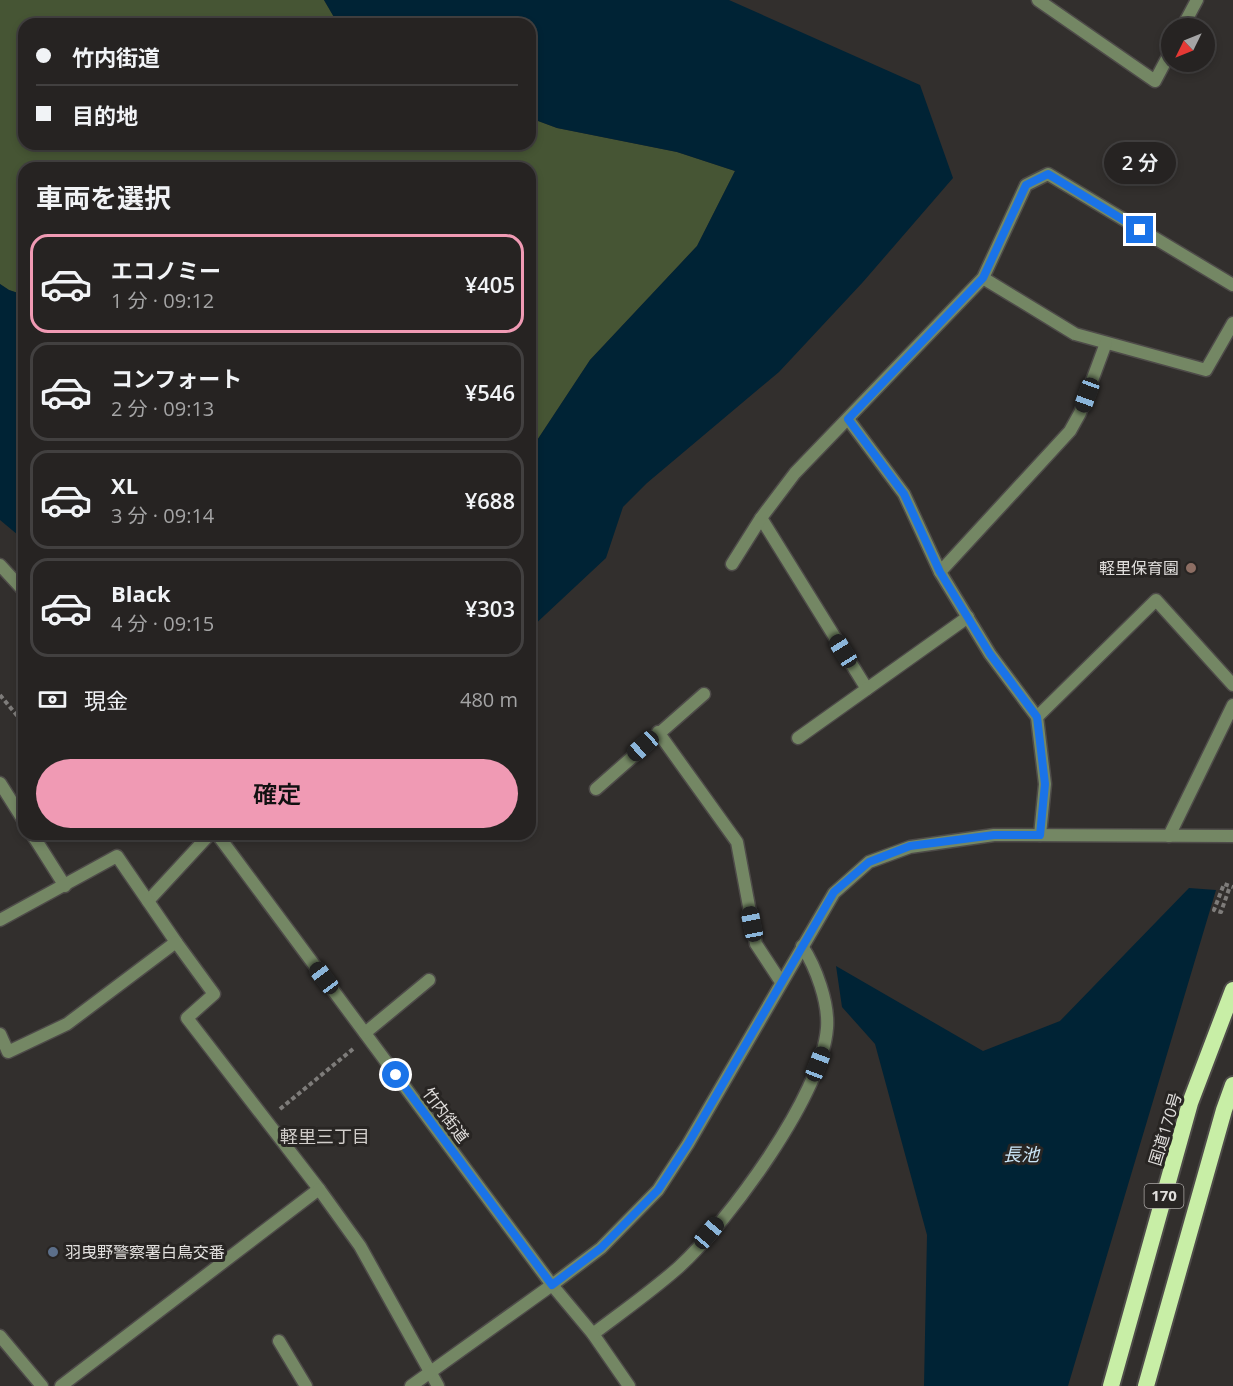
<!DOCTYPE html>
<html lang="ja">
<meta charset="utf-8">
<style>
body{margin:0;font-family:"Open Sans","Noto Sans JP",sans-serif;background:#322f2f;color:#f1f3f6;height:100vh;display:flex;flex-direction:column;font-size:22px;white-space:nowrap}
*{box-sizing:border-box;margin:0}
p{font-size:20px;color:#a4a4a5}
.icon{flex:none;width:33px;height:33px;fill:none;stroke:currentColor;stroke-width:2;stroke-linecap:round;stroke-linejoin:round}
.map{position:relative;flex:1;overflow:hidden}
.drawer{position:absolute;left:18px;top:162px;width:518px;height:678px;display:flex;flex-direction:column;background:#262322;border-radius:18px;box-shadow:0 3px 9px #0003,0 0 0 2px #424040}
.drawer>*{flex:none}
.top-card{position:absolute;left:18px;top:18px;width:518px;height:132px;border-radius:18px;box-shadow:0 3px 9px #0003,0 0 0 2px #424040;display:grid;align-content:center;height:132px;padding:0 18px;background:#262322}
.needle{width:39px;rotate:227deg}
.fabs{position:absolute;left:1161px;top:18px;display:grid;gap:12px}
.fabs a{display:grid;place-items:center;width:54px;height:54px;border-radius:50%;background:#262322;box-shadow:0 3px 9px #0003,0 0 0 2px #424040;font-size:30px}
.end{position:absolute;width:27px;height:27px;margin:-14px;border:8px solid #1a73e8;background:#fff;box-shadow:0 0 0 3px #fff}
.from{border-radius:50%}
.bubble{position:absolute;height:42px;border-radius:21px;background:#262322;box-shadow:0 3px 9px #0003,0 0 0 2px #424040;font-size:20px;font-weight:600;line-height:42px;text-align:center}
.car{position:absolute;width:18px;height:36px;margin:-18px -9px;border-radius:8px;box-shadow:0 0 4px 2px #0007;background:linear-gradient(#222 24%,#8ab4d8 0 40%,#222 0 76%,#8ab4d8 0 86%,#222 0)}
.top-card b{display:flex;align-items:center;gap:21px;height:57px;font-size:22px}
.top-card b+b{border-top:2px solid #424040}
.top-card i{width:15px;height:15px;background:#f1f3f6}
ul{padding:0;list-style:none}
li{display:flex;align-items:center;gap:18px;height:99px;margin:0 12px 9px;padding:0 6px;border:3px solid #424040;border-radius:18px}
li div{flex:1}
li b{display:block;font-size:22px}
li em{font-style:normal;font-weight:600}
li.selected{border-color:#f09ab4}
li>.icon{width:54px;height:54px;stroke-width:1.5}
h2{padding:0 18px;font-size:27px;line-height:72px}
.pay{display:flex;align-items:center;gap:15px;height:66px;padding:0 18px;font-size:22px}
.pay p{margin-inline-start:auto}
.action{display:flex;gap:12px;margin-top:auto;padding:12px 18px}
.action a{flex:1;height:69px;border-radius:36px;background:#f09ab4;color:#111;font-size:24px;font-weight:600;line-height:69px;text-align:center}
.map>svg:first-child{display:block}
</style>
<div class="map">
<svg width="1233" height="1386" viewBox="0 0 1233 1386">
<rect width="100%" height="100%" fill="#322f2d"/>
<path fill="#465534" d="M 0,0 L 324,0 L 338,24 L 24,24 L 24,144 L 530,144 L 530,118 L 557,128 L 677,152 L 735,171 L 697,246 L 590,360 L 530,451 L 530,168 L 24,168 L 24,295 L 9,290 L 0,284 Z"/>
<g fill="#002335">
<path d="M 324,0 L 729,0 L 920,85 L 953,178 L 863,282 L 779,372 L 647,483 L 623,507 L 606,558 L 530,629 L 530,451 L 590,360 L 697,246 L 735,171 L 677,152 L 557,128 L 530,118 L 530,24 L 338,24 Z"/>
<path d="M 0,284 L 9,290 L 24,295 L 24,540 L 0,520 Z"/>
<path d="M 1189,888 L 1216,890 L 1068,1386 L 924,1386 L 927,1235 L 875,1044 L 842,1007 L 836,966 L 983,1051 L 1060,1021 Z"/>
</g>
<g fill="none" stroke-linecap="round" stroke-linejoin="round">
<defs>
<path id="service" d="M 593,1334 C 622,1312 652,1291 679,1267 C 728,1222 822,1095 827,1028 C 829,1003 816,967 802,946"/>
<g id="minor">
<path d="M 1038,0 L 1155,81 L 1172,49"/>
<path d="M 1182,28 L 1197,0"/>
<path d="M 983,278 L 1075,334 L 1206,370 L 1233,323"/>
<path d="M 848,419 L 904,494 L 940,572 L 1070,431 L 1080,413 L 1106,343"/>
<path d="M 761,518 L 867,689"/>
<path d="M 732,564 L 761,518 L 795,473 L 983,278 L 1026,185 L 1048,174 L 1233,285"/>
<path d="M 0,565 L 24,591"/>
<path d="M 940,572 L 990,654 L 1037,717 L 1045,784 L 1040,835"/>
<path d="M 1037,717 L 1156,600 L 1233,685"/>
<path d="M 658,732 L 737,842 L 756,944 L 781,982"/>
<path d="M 798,738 L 968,617"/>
<path d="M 0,783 L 24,821"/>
<path d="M 596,789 L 704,694"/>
<path d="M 32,834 L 65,886"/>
<path d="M 217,834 L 552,1285 L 593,1334 L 629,1386"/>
<path d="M 1169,836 L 1233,705"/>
<path d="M 148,901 L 210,834"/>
<path d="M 0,920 L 117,856 L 176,942"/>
<path d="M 365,1033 L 429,980"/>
<path d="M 0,1034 L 8,1052 L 67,1024 L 176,942 L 214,994 L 187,1018 L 319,1189 L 61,1386"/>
<path d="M 319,1189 L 360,1246 L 438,1386"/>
<path d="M 279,1341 L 306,1386"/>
<path d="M 411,1386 L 552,1285 L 601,1248 L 658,1190 L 688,1144 L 834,893 L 869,862 L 910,847 L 994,835 L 1233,836"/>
</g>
<path id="tertiary" d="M 0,1336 L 42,1386"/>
<g id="trunk">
<path d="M 1111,1386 L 1190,1103 L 1233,990"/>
<path d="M 1146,1386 L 1224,1110 L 1233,1085"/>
</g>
</defs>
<use href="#service" stroke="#4e4b49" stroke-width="15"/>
<use href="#minor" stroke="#4e4b49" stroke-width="15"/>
<use href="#tertiary" stroke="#4e4b49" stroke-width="15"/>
<use href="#trunk" stroke="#4e4b49" stroke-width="20"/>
<g stroke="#7e7c7a" stroke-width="4" stroke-dasharray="4.5 3" stroke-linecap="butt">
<path d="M 0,695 L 24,724"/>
<path d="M 1229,889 L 1221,912 L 1214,910 L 1224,884 L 1233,887"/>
<path d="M 280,1109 L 353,1049"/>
</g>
<use href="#service" stroke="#748764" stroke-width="12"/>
<use href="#minor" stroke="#748764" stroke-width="12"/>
<use href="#tertiary" stroke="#748764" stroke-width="12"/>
<use href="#trunk" stroke="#c8eea6" stroke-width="16"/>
</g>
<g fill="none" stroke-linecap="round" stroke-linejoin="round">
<path stroke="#1a73e8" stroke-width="8" d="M 396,1075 L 552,1285 L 601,1248 L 658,1190 L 688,1144 L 834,892 L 869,862 L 910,846 L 994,835 L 1040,835 L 1045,784 L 1037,717 L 990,654 L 940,572 L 904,494 L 848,419 L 983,278 L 1026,185 L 1048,174 L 1140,230"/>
</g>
<circle fill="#8d6e63" stroke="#282523" stroke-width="2" cx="1191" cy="568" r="6"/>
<circle fill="#5c6f8a" stroke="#282523" stroke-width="2" cx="53" cy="1252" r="6"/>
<g text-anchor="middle" stroke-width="6" stroke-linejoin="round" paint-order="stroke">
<rect fill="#282523" stroke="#aaa7a5" stroke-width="1.5" x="1144.5" y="1184" width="39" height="24" rx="4.5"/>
<g font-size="15" font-weight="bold" fill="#e1dfdd">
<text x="1164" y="1201">170</text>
</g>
<g font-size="16" fill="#e1dfdd" stroke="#282523" text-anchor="end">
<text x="1179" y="574">軽里保育園</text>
<text x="65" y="1258" text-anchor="start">羽曳野警察署白鳥交番</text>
</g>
<g font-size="16" fill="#e1dfdd" stroke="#282523">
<text transform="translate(446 1115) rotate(53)" y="6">竹内街道</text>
<text transform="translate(1165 1129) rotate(-73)" y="6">国道170号</text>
</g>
<g font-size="18" fill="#d1cdca" stroke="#282523">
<text x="325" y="1143">軽里三丁目</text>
</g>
<g font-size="18" font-style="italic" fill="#cae5f7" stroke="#282523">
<text x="1021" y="1161">長池</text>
</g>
</g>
</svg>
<div class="fabs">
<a><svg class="needle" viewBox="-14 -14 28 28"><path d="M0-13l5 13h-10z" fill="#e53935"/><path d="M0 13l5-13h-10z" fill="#a4a4a5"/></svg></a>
</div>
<i class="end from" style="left:396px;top:1075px"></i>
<i class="end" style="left:1140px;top:230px"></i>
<div class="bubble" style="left:1104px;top:142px;width:72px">2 分</div>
<i class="car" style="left:1087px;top:395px;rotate:200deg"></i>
<i class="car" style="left:843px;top:651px;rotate:328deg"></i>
<i class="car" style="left:643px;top:746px;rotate:228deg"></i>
<i class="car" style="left:752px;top:924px;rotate:349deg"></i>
<i class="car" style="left:324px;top:978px;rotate:323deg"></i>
<i class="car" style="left:818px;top:1064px;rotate:21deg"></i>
<i class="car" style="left:709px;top:1233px;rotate:40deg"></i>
<div class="top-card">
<b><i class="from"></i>竹内街道</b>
<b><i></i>目的地</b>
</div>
<section class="drawer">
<h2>車両を選択</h2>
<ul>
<li class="selected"><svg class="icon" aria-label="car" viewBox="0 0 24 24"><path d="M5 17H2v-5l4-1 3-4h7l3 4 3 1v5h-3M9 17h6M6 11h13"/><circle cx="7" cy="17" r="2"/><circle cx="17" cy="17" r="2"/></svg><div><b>エコノミー</b><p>1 分 · 09:12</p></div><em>¥405</em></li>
<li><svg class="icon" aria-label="car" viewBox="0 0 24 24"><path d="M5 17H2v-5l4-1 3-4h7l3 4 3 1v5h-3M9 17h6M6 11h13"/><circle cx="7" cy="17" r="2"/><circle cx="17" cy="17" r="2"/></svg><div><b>コンフォート</b><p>2 分 · 09:13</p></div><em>¥546</em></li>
<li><svg class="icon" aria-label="car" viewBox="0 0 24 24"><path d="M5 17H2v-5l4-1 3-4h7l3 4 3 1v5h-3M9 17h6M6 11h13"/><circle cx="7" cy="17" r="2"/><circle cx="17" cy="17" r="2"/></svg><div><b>XL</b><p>3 分 · 09:14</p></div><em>¥688</em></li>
<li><svg class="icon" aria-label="car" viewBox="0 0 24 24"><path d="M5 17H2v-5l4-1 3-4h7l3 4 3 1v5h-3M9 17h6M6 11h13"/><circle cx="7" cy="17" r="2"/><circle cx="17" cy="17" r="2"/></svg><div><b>Black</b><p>4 分 · 09:15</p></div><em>¥303</em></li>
</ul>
<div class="pay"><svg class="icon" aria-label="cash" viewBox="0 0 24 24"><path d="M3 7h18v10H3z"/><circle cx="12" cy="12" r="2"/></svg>現金<p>480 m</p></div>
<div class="action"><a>確定</a></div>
</section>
</div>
